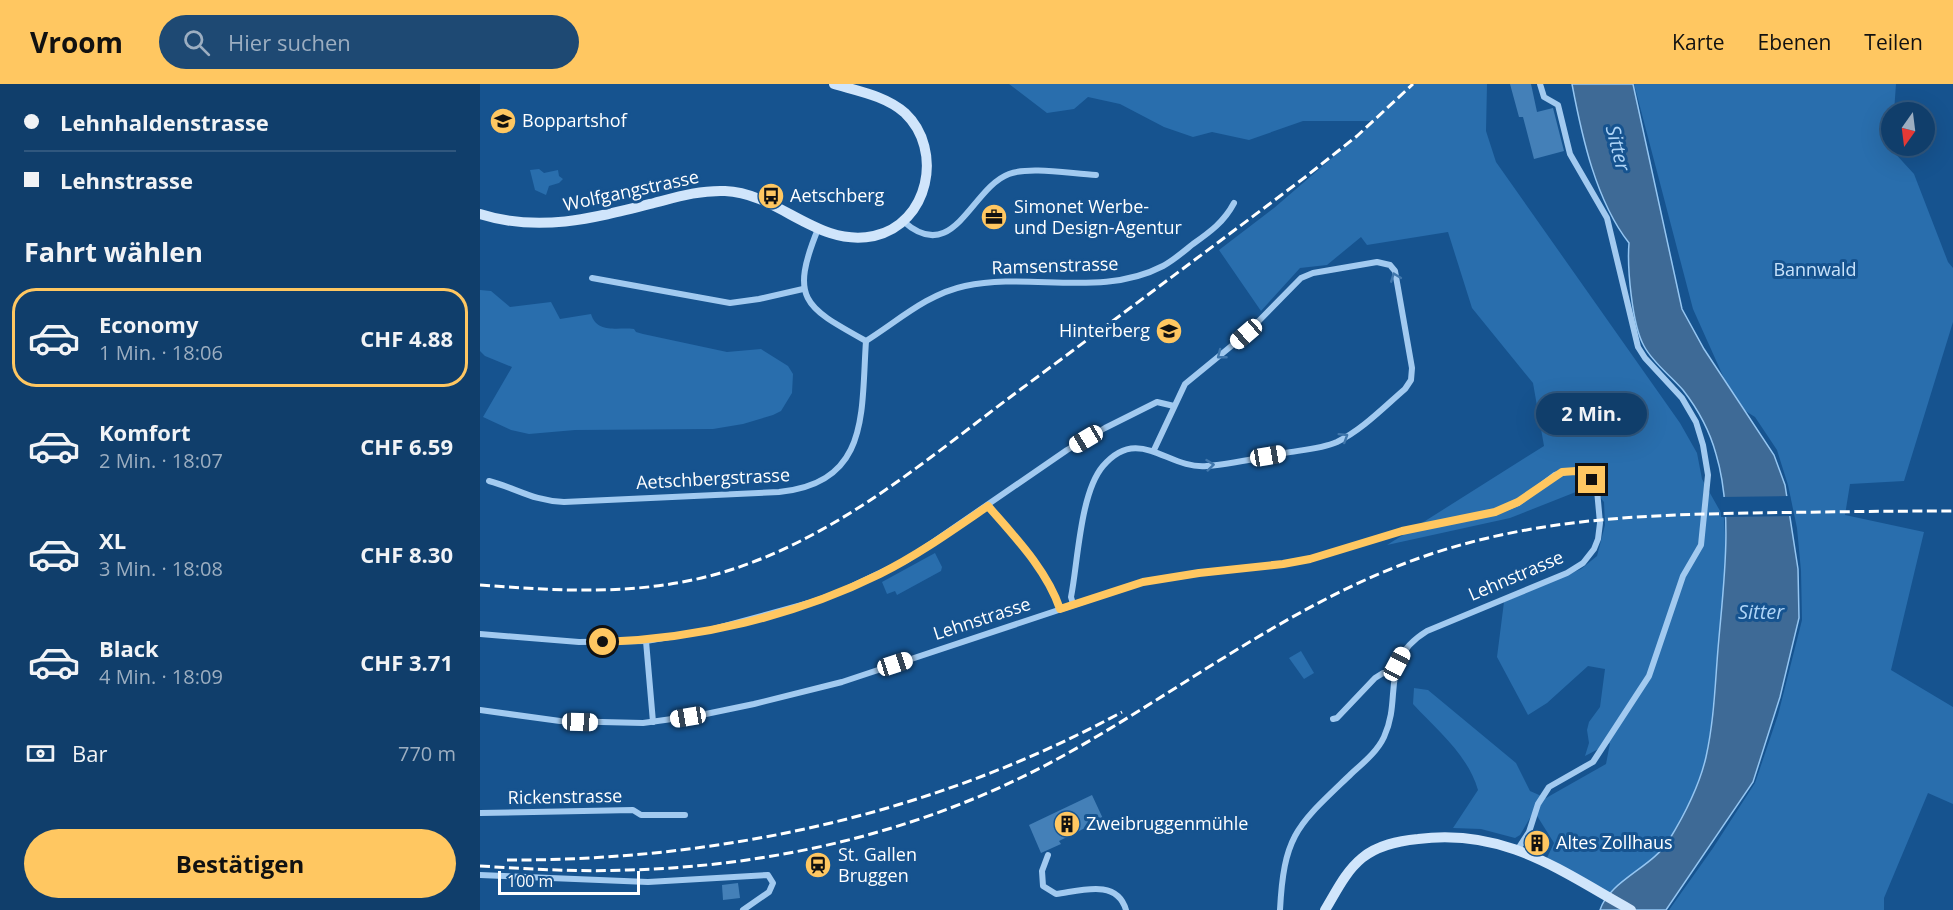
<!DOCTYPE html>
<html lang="de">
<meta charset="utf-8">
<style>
body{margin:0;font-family:"Open Sans",sans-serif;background:#1e4973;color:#f1f3f6;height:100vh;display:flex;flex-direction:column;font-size:22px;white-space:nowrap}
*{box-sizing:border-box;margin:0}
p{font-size:20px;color:#9caec1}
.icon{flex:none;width:33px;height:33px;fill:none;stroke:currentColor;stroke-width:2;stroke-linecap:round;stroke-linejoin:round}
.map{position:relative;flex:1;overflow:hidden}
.panel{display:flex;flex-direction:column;background:#103e6b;width:480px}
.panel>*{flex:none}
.guide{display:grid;align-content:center;height:132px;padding:0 24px;background:#103e6b}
.needle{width:39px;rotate:194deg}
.tools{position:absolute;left:1401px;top:18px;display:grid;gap:12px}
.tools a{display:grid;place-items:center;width:54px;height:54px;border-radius:50%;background:#103e6b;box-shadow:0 6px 24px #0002,0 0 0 2px #30577e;font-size:30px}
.scale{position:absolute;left:18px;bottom:15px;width:142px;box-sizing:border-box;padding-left:6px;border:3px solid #fff;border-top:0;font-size:16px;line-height:21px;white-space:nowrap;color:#fff;-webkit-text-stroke:4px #16538f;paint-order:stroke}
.end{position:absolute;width:27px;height:27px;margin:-14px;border:8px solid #ffc761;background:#111;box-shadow:0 0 0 3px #111}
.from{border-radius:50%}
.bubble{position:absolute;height:42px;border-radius:21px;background:#103e6b;box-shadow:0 6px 24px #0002,0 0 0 2px #30577e;font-size:20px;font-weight:700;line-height:42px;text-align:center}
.car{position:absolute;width:18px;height:36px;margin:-18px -9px;border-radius:8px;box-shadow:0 0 4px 2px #0007;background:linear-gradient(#fff 24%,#345 0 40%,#fff 0 76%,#345 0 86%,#fff 0)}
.guide b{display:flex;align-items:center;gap:21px;height:57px;font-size:22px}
.guide b+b{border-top:2px solid #30577e}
.guide i{width:15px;height:15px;background:#f1f3f6}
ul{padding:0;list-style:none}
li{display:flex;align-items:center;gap:18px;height:99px;margin:0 12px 9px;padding:0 12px;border:3px solid transparent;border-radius:24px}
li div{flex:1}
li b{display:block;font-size:22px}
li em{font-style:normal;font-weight:700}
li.current{border-color:#ffc761}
li>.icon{width:54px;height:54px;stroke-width:1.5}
h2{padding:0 24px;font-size:27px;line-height:72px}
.pay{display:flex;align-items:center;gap:15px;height:66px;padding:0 24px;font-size:22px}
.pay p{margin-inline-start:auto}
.primary-button{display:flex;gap:12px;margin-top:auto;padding:12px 24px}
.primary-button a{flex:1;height:69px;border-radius:36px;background:#ffc761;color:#111;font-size:24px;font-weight:700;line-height:69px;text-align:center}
header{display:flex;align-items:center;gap:36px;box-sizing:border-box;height:84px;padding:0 30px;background:#ffc761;color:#111}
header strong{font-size:28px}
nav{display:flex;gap:33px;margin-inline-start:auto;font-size:21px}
.search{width:420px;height:54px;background:#1e4973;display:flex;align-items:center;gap:15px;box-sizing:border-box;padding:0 21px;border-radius:33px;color:#9caec1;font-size:22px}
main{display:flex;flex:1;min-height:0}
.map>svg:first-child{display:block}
</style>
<header>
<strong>Vroom</strong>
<div class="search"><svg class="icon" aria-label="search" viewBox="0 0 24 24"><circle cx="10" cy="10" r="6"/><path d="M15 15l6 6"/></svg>Hier suchen</div>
<nav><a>Karte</a><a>Ebenen</a><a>Teilen</a></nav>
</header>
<main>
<section class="panel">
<div class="guide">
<b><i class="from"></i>Lehnhaldenstrasse</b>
<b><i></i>Lehnstrasse</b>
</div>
<h2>Fahrt wählen</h2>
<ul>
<li class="current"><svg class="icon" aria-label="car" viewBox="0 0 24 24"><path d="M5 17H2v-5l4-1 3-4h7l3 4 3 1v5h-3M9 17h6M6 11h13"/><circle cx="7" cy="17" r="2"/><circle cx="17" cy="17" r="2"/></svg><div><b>Economy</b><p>1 Min. · 18:06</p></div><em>CHF 4.88</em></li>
<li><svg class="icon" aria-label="car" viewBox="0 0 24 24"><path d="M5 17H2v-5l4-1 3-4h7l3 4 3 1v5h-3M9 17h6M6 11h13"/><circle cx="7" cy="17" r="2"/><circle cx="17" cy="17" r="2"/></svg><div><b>Komfort</b><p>2 Min. · 18:07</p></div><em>CHF 6.59</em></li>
<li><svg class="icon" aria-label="car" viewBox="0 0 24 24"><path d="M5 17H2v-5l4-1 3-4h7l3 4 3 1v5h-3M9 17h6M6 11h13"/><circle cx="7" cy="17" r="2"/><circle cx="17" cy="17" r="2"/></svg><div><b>XL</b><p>3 Min. · 18:08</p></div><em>CHF 8.30</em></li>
<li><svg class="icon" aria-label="car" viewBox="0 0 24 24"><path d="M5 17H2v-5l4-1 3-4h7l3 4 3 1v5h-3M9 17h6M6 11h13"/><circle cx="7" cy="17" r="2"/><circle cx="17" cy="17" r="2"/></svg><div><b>Black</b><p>4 Min. · 18:09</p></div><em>CHF 3.71</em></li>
</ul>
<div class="pay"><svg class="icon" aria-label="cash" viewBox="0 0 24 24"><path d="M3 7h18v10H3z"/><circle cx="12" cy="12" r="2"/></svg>Bar<p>770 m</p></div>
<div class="primary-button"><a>Bestätigen</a></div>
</section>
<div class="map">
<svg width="1473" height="826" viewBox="0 0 1473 826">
<rect width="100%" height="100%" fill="#16538f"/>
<g fill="#296ead">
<path d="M 529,0 L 1007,0 L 1006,47 L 1016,78 L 1200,339 L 1217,369 L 1222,395 L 1244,434 L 1246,468 L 1244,498 L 1231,642 L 1226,674 L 1213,711 L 1187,760 L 1173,776 L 1144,797 L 1128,813 L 1065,778 L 1074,759 L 1054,727 L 1040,751 L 1035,754 L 1001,745 L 973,744 L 998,706 C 988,671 957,646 933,620 L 934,604 L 948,606 L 1036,679 L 1050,707 L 1066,714 L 1126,680 L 1130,659 L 1105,672 L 1109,659 L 1107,646 L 1109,638 L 1120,623 L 1125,585 L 1108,582 L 1067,619 L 1048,631 L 1017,573 L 1024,518 L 1101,485 L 1117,472 L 1125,441 L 1124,418 L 1111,402 L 1030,434 L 907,461 L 1064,362 L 1053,299 L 992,224 L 968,148 L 887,161 L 881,153 L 847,181 L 820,184 L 781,227 L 739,166 L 794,124 L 895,37 L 823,37 L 769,56 L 732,48 L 713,53 L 684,43 L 640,20 L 608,13 L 594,25 L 567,29 Z"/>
<path d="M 1154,0 L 1416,0 L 1414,28 L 1412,28 L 1412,66 L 1434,90 L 1468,178 L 1473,184 L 1473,238 L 1424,397 L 1370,400 L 1365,431 L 1444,448 L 1411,586 L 1473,623 L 1473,720 L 1448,709 L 1404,814 L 1404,826 L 1189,826 L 1233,764 L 1275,699 L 1298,631 L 1322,536 L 1321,487 L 1317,444 L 1308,401 L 1297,366 L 1275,333 L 1256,321 L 1213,225 Z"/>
<path d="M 59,85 L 64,89 L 78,86 L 79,92 L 83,95 L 79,99 L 69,102 L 66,111 L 55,106 L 50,86 Z"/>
<path d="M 0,206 L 11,207 L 30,223 L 71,218 L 80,235 L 111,230 C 117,250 137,243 154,245 L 156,248 L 163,250 L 247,268 L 281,265 L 308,282 L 313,290 L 312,309 L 301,327 L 293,331 L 263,340 L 233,345 L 95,346 L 49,350 L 31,346 L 3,333 L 32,283 L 5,272 L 0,267 Z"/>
<path d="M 455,469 L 462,483 L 461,487 L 417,511 L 415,507 L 407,510 L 402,498 Z"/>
<path d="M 821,567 L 834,589 L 824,595 L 809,574 Z"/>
</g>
<path fill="#3e6a96" stroke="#95c6f2" stroke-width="1.5" d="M 1092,0 L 1153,0 L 1202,225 L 1224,265 L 1294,371 L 1305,401 L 1318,485 L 1319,534 L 1300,613 L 1273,698 L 1186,826 L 1120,826 C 1129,797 1173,783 1189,756 C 1205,730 1219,703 1226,673 C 1234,637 1235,601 1238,565 C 1243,504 1254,430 1236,370 C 1230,348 1217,324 1203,306 C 1190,291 1173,279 1164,262 C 1152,241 1147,183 1149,159 C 1116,117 1102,53 1092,0 Z"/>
<path fill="#16538f" d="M 1310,412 L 1313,432 L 1241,433 L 1240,413 Z"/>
<g fill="#4480b8">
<path d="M 1030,0 L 1051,0 L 1057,28 L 1073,24 L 1084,67 L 1054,75 L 1043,33 L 1039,33 Z"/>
<path d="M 612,711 L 625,739 L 607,748 L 605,744 L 579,757 L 581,760 L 561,769 L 549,741 Z"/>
<path d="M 1054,748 L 1063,752 L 1062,754 L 1067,756 L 1060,768 L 1047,761 Z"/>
<path d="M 258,799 L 260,814 L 243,816 L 242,801 Z"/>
</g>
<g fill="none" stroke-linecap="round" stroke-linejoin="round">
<g stroke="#a2caf0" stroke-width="6">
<path d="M 423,137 C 474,183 491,104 529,90 C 550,82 592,90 616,91"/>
<path d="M 112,194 L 250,219 L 279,215 L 323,205"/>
<path d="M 386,257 C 418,237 447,210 485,202 C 550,188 622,214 683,182 C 694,176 703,168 713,160 C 730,148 744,138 754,119"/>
<path d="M 9,397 C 36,404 53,417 84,418 L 299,408 C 390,399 381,329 386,257 C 325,223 309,216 338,145"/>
<path d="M 508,422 C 535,453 567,486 580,525"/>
<path d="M 593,520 L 591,513 C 598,478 600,409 623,382 C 659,340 688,386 727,382 C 753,380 779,374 804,369 C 821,366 841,365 857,358 C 882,346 904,323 925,305 L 931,296 L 932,284 L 915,187 L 910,181 L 897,178 L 833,189 L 821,194 L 766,250 L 705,300 L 674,366"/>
<path d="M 0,550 L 99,558 L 166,557 L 230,546 L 329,519 L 360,508 L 427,476 L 587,366 L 625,344 L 677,318 L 694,322"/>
<path d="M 166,557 L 173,638"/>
<path d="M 0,626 L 80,637 L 163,639 L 221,631 L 274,620 L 362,598 L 663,498 L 719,489 L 803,480 L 830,475 L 922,447 L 1015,428 L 1038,419 L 1075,391 L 1089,387 L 1103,389 L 1112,396 L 1117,406 L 1120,439 L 1118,455 L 1114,465 L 1103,479 L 1087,489 L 947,547 C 898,577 923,612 904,653 C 897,668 883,679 871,690 C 818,741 804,749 800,826"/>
<path d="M 853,635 L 857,634 L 895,594 L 903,589 L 914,591"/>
<path d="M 0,729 L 153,726 L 161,731 L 205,731"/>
<path d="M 1038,765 L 1049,748 L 1058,720 L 1069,703 L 1113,678 L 1169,592 L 1203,492 L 1221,461 L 1228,391 L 1223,361 L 1216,338 L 1202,314 L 1165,274 L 1158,263 L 1127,134 L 1090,70 L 1078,21 L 1064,13 L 1060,0"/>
<path d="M 568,771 L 562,787 L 563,802 L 576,810 C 600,807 637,794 646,826"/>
<path d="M 0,791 L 168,798 L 288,791 L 293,799 L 289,808 L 263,826"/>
</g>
<g stroke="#d0e5fb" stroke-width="10">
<path d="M 0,130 C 59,149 115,134 174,119 C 197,113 220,106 245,107 C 299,109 337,164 394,152 C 449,140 464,66 425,29 C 406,12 378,7 354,0"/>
<path d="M 845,826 C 856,808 865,788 882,774 C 898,761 918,757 938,755 C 1025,744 1079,786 1151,826"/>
</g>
<g stroke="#fff" stroke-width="3" stroke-dasharray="10 4.5" stroke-linecap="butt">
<path d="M 0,501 C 80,507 158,512 237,490 C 350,458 441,380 533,311 C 630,239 727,167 824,94 L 877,52 L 933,0"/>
<path d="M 27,776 C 240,777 454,730 642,628"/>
<path d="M 0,782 C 49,785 98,788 148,786 C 298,782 448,746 581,673 C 702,606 815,516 948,471 C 1055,435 1159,431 1271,429 C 1338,428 1406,427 1473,427"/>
</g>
</g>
<defs><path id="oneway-chevron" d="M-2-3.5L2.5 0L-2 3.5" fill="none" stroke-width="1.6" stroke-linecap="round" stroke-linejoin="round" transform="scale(1.5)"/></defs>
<g stroke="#4077ac">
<use href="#oneway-chevron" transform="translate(915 193) rotate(-111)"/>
<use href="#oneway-chevron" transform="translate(741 271) rotate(142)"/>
<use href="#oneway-chevron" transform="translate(864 353) rotate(-32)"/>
<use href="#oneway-chevron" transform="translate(730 381) rotate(-6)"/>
</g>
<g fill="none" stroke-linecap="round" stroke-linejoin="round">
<path stroke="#ffc761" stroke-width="8" d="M 123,558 C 217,555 315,532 400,490 C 438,471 473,446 508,422 C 535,453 567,486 580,525 L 663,498 L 719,489 L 803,480 L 830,475 L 922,447 L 1015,428 L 1038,418 L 1082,388 L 1096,387 L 1112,396"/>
</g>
<defs>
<symbol id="school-disc" viewBox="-11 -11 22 22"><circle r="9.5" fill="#ffc761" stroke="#16538f"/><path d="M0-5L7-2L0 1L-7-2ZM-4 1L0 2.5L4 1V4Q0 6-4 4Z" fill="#111"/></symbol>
<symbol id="bus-disc" viewBox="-11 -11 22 22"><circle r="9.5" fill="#ffc761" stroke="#16538f"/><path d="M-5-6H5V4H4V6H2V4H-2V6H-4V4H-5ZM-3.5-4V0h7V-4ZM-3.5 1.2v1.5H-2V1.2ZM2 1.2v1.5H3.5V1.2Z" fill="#111"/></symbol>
<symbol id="office-disc" viewBox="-11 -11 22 22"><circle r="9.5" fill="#ffc761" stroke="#16538f"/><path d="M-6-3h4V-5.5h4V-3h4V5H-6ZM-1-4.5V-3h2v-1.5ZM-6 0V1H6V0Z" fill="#111"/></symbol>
<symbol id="building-disc" viewBox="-11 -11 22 22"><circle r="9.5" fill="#ffc761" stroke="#16538f"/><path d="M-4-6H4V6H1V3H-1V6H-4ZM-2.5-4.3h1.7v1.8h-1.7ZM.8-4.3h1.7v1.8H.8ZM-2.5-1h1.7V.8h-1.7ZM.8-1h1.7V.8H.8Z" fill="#111"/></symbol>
<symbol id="station-disc" viewBox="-11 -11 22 22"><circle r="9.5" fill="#ffc761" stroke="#16538f"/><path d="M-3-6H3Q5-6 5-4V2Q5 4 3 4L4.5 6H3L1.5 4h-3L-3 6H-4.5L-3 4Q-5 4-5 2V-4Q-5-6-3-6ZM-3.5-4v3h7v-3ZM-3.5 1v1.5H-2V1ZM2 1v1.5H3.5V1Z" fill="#111"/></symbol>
</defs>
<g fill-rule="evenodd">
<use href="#school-disc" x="8" y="22" width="30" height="30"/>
<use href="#bus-disc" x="276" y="97" width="30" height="30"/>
<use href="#office-disc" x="499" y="118" width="30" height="30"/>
<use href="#school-disc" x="674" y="232" width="30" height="30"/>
<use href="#building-disc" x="572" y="725" width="30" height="30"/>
<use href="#building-disc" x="1042" y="744" width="30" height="30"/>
<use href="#station-disc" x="323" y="766" width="30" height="30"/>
</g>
<g text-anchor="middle" stroke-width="6" stroke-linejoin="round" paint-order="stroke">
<g font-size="18" fill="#fff" stroke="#16538f" text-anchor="start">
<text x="42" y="43">Boppartshof</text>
<text x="310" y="118">Aetschberg</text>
<text x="534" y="129">Simonet Werbe-<tspan x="534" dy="21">und Design-Agentur</tspan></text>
<text x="670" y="253" text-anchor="end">Hinterberg</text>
<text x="606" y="746">Zweibruggenmühle</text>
<text x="1076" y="765">Altes Zollhaus</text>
<text x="358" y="777">St. Gallen<tspan x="358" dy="21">Bruggen</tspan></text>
</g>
<g font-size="18" fill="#fff" stroke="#16538f">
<text transform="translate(151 107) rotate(-12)" y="6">Wolfgangstrasse</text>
<text transform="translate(575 182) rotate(-2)" y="6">Ramsenstrasse</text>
<text transform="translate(233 395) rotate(-3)" y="6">Aetschbergstrasse</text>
<text transform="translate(1036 492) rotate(-23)" y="6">Lehnstrasse</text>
<text transform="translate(502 535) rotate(-18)" y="6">Lehnstrasse</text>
<text transform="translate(85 713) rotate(-1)" y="6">Rickenstrasse</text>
</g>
<g font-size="18" fill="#c9e3fb" stroke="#16538f">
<text x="1335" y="192">Bannwald</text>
</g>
<g font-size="20" font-style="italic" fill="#aed4f7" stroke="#16538f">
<text transform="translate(1138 64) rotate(76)" y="7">Sitter</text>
<text x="1281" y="535">Sitter</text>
</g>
</g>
</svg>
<div class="tools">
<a><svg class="needle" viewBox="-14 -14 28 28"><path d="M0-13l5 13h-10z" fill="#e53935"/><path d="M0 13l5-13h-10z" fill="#9caec1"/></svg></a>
</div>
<div class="scale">100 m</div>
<i class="end from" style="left:123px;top:558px"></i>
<i class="end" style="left:1112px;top:396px"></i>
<div class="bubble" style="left:1056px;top:309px;width:111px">2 Min.</div>
<i class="car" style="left:766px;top:250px;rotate:229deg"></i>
<i class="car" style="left:606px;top:355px;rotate:239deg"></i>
<i class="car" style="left:788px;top:372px;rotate:80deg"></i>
<i class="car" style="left:415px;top:580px;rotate:72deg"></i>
<i class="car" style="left:917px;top:580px;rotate:28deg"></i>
<i class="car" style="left:208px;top:633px;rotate:261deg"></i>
<i class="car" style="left:100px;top:638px;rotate:92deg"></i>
</div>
</main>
